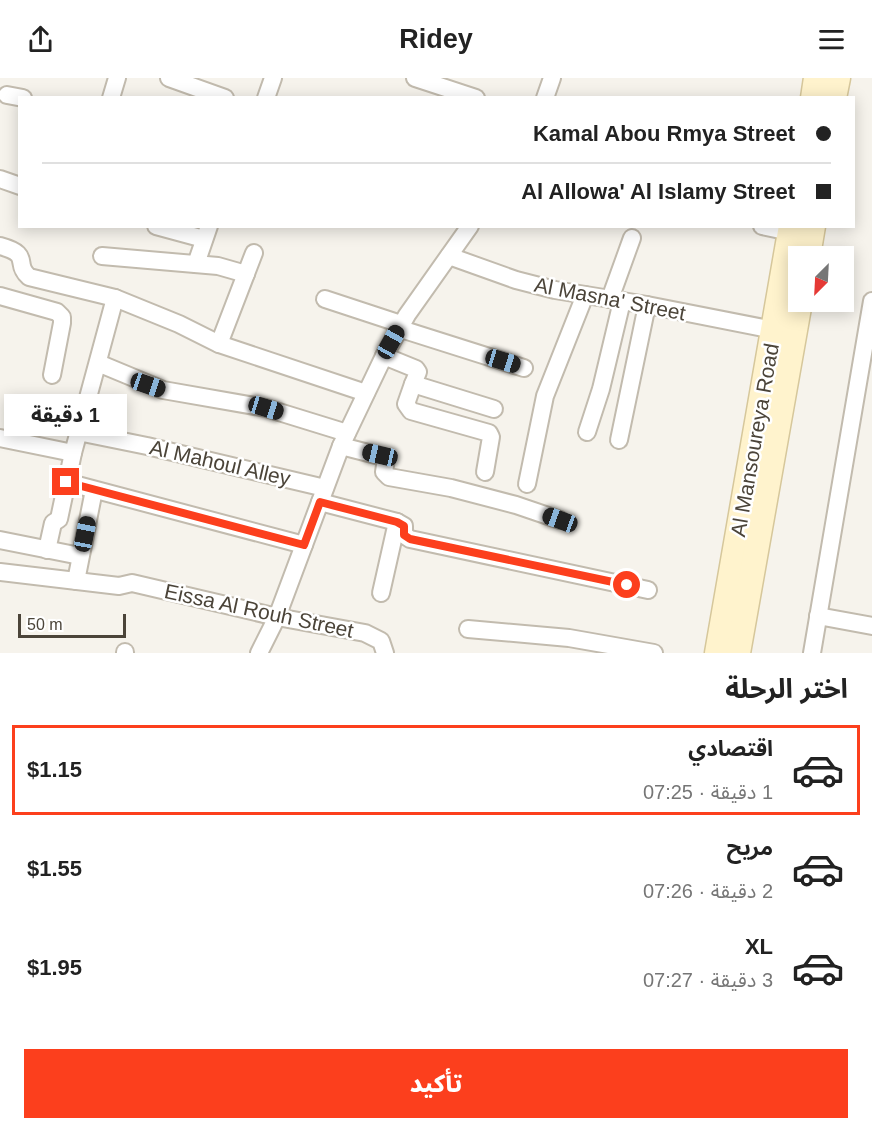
<!DOCTYPE html>
<html lang="ar">
<meta charset="utf-8">
<style>
body{margin:0;font-family:Helvetica,"Noto Sans Arabic",sans-serif;background:#f2f2f2;color:#222;direction:rtl;height:100vh;display:flex;flex-direction:column;font-size:22px;white-space:nowrap}
*{box-sizing:border-box;margin:0}
p{font-size:20px;color:#767676}
.icon{flex:none;width:33px;height:33px;fill:none;stroke:currentColor;stroke-width:2;stroke-linecap:round;stroke-linejoin:round}
.map{position:relative;height:575px;overflow:hidden;direction:ltr}
.sheet{display:flex;flex-direction:column;background:#fff;flex:1}
.sheet>*{flex:none}
.guide{position:absolute;left:18px;top:18px;width:837px;height:132px;border-radius:0px;box-shadow:0 3px 15px #0003;direction:rtl;display:grid;align-content:center;height:132px;padding:0 24px;background:#fff}
.needle{width:39px;rotate:204deg}
.fabs{position:absolute;left:788px;top:168px;display:grid;gap:12px}
.fabs a{display:grid;place-items:center;width:66px;height:66px;border-radius:0px;background:#fff;box-shadow:0 3px 15px #0003;font-size:30px}
.scale{position:absolute;left:18px;bottom:15px;width:108px;box-sizing:border-box;padding-left:6px;border:3px solid #4b4439;border-top:0;font-size:16px;line-height:21px;white-space:nowrap;color:#4b4439;-webkit-text-stroke:4px #fff;paint-order:stroke}
.end{position:absolute;width:27px;height:27px;margin:-14px;border:8px solid #fc3f1d;background:#fff;box-shadow:0 0 0 3px #fff}
.from{border-radius:50%}
.bubble{position:absolute;height:42px;border-radius:0px;background:#fff;box-shadow:0 3px 15px #0003;font-size:20px;font-weight:800;line-height:42px;text-align:center;direction:rtl}
.car{position:absolute;width:18px;height:36px;margin:-18px -9px;border-radius:8px;box-shadow:0 0 4px 2px #0007;background:linear-gradient(#222 24%,#8ab4d8 0 40%,#222 0 76%,#8ab4d8 0 86%,#222 0)}
.guide b{display:flex;align-items:center;gap:21px;height:57px;font-size:22px}
.guide b+b{border-top:2px solid #e0e0e0}
.guide i{width:15px;height:15px;background:#222}
ul{padding:0;list-style:none}
li{display:flex;align-items:center;gap:18px;height:90px;margin:0 12px 9px;padding:0 12px;border:3px solid transparent;border-radius:0px}
li div{flex:1}
li b{display:block;font-size:22px}
li em{font-style:normal;font-weight:800}
li.active{border-color:#fc3f1d}
li>.icon{width:54px;height:54px;stroke-width:1.5}
h2{padding:0 24px;font-size:27px;line-height:72px}
.action{display:flex;gap:12px;margin-top:auto;padding:12px 24px}
.action a{flex:1;height:69px;border-radius:0px;background:#fc3f1d;color:#fff;font-size:24px;font-weight:800;line-height:69px;text-align:center}
header{display:flex;justify-content:space-between;align-items:center;height:78px;padding:0 24px;background:#fff;font-size:27px;font-weight:800}
.map>svg:first-child{display:block}
</style>
<header><svg class="icon" aria-label="menu" viewBox="0 0 24 24"><path d="M4 6h16M4 12h16M4 18h16"/></svg>Ridey<svg class="icon" aria-label="share" viewBox="0 0 24 24"><path d="M12 15V3M7 8l5-5 5 5M5 13v7h14v-7"/></svg></header>
<div class="map">
<svg width="872" height="575" viewBox="0 0 872 575">
<rect width="100%" height="100%" fill="#f6f3ec"/>
<g fill="none" stroke-linecap="round" stroke-linejoin="round">
<defs>
<g id="street">
<path d="M 169,0 L 225,20"/>
<path d="M 415,0 L 476,20"/>
<path d="M 7,17 L 23,20"/>
<path d="M 111,20 L 117,0"/>
<path d="M 266,20 L 273,0"/>
<path d="M 545,20 L 552,0"/>
<path d="M 0,101 L 20,108"/>
<path d="M 156,148 L 204,161"/>
<path d="M 762,148 L 790,154"/>
<path d="M 0,168 C 33,177 13,185 29,199 L 115,220 L 179,246 L 219,266 L 366,315"/>
<path d="M 102,178 L 218,188 L 246,196"/>
<path d="M 449,178 L 516,202 L 555,212 L 647,227 L 774,252"/>
<path d="M 196,186 L 209,148"/>
<path d="M 0,218 L 57,234 L 62,239 L 62,245 L 52,297"/>
<path d="M 325,221 L 401,246"/>
<path d="M 610,221 L 632,160"/>
<path d="M 398,250 L 524,290"/>
<path d="M 219,266 L 254,175"/>
<path d="M 384,278 L 416,291 L 418,294 L 413,306 L 494,331"/>
<path d="M 98,285 L 163,312 L 266,330 L 347,355"/>
<path d="M 413,306 L 406,326 L 411,333 L 489,355 L 491,359 L 485,394"/>
<path d="M 78,354 L 147,368 L 325,410"/>
<path d="M 587,354 L 601,311 L 622,223"/>
<path d="M 0,360 L 73,375"/>
<path d="M 619,362 L 647,227"/>
<path d="M 341,368 L 384,379 L 386,381 L 384,394 L 389,399 L 451,410 L 516,427 L 560,442"/>
<path d="M 66,404 L 304,467"/>
<path d="M 527,406 L 545,318 L 585,217"/>
<path d="M 320,424 L 397,444 L 404,448 L 404,457 L 410,461 L 648,512"/>
<path d="M 0,462 L 80,478"/>
<path d="M 47,472 L 53,445 L 59,441 L 73,375 L 115,220"/>
<path d="M 0,494 L 119,508 L 132,505 L 277,539 L 365,555 L 381,563 L 385,575"/>
<path d="M 76,503 L 94,412"/>
<path d="M 381,515 L 397,444"/>
<path d="M 818,538 L 872,548"/>
<path d="M 468,551 L 569,560 L 654,575"/>
<path d="M 125,575 L 125,574"/>
<path d="M 259,575 L 277,539 L 341,368 L 384,278 L 407,237 L 470,148"/>
<path d="M 812,575 L 872,223"/>
</g>
<g id="secondary">
<path d="M 813,20 L 816,0"/>
<path d="M 834,20 L 838,0"/>
<path d="M 808,178 L 813,148"/>
<path d="M 717,575 L 791,148"/>
<path d="M 738,575 L 800,224"/>
</g>
</defs>
<use href="#street" stroke="#c2bbae" stroke-width="20"/>
<use href="#secondary" stroke="#d6c79b" stroke-width="27"/>
<use href="#street" stroke="#fff" stroke-width="16"/>
<use href="#secondary" stroke="#fff3cd" stroke-width="24"/>
</g>
<g fill="none" stroke-linecap="round" stroke-linejoin="round">
<path stroke="#fc3f1d" stroke-width="8" d="M 66,404 L 304,467 L 320,424 L 397,444 L 404,448 L 404,457 L 410,461 L 627,507"/>
</g>
<g text-anchor="middle" stroke-width="5" stroke-linejoin="round" paint-order="stroke">
<g font-size="21" fill="#4b4439" stroke="#fff">
<text transform="translate(610 221) rotate(11)" y="7">Al Masna' Street</text>
<text transform="translate(755 362) rotate(-80)" y="7">Al Mansoureya Road</text>
<text transform="translate(220 385) rotate(13)" y="7">Al Mahoul Alley</text>
<text transform="translate(259 533) rotate(12)" y="7">Eissa Al Rouh Street</text>
</g>
</g>
</svg>
<div class="fabs">
<a><svg class="needle" viewBox="-14 -14 28 28"><path d="M0-13l5 13h-10z" fill="#e53935"/><path d="M0 13l5-13h-10z" fill="#767676"/></svg></a>
</div>
<div class="scale">50 m</div>
<i class="end from" style="left:627px;top:507px"></i>
<i class="end" style="left:66px;top:404px"></i>
<div class="bubble" style="left:4px;top:316px;width:123px">1 دقيقة</div>
<i class="car" style="left:391px;top:264px;rotate:29deg"></i>
<i class="car" style="left:503px;top:283px;rotate:107deg"></i>
<i class="car" style="left:148px;top:307px;rotate:109deg"></i>
<i class="car" style="left:266px;top:330px;rotate:107deg"></i>
<i class="car" style="left:380px;top:377px;rotate:283deg"></i>
<i class="car" style="left:560px;top:442px;rotate:290deg"></i>
<i class="car" style="left:85px;top:456px;rotate:11deg"></i>
<div class="guide">
<b><i class="from"></i>Kamal Abou Rmya Street</b>
<b><i></i>Al Allowa' Al Islamy Street</b>
</div>
</div>
<section class="sheet">
<h2>اختر الرحلة</h2>
<ul>
<li class="active"><svg class="icon" aria-label="car" viewBox="0 0 24 24"><path d="M5 17H2v-5l4-1 3-4h7l3 4 3 1v5h-3M9 17h6M6 11h13"/><circle cx="7" cy="17" r="2"/><circle cx="17" cy="17" r="2"/></svg><div><b>اقتصادي</b><p>1 دقيقة · 07:25</p></div><em>$1.15</em></li>
<li><svg class="icon" aria-label="car" viewBox="0 0 24 24"><path d="M5 17H2v-5l4-1 3-4h7l3 4 3 1v5h-3M9 17h6M6 11h13"/><circle cx="7" cy="17" r="2"/><circle cx="17" cy="17" r="2"/></svg><div><b>مريح</b><p>2 دقيقة · 07:26</p></div><em>$1.55</em></li>
<li><svg class="icon" aria-label="car" viewBox="0 0 24 24"><path d="M5 17H2v-5l4-1 3-4h7l3 4 3 1v5h-3M9 17h6M6 11h13"/><circle cx="7" cy="17" r="2"/><circle cx="17" cy="17" r="2"/></svg><div><b>XL</b><p>3 دقيقة · 07:27</p></div><em>$1.95</em></li>
</ul>
<div class="action"><a>تأكيد</a></div>
</section>
